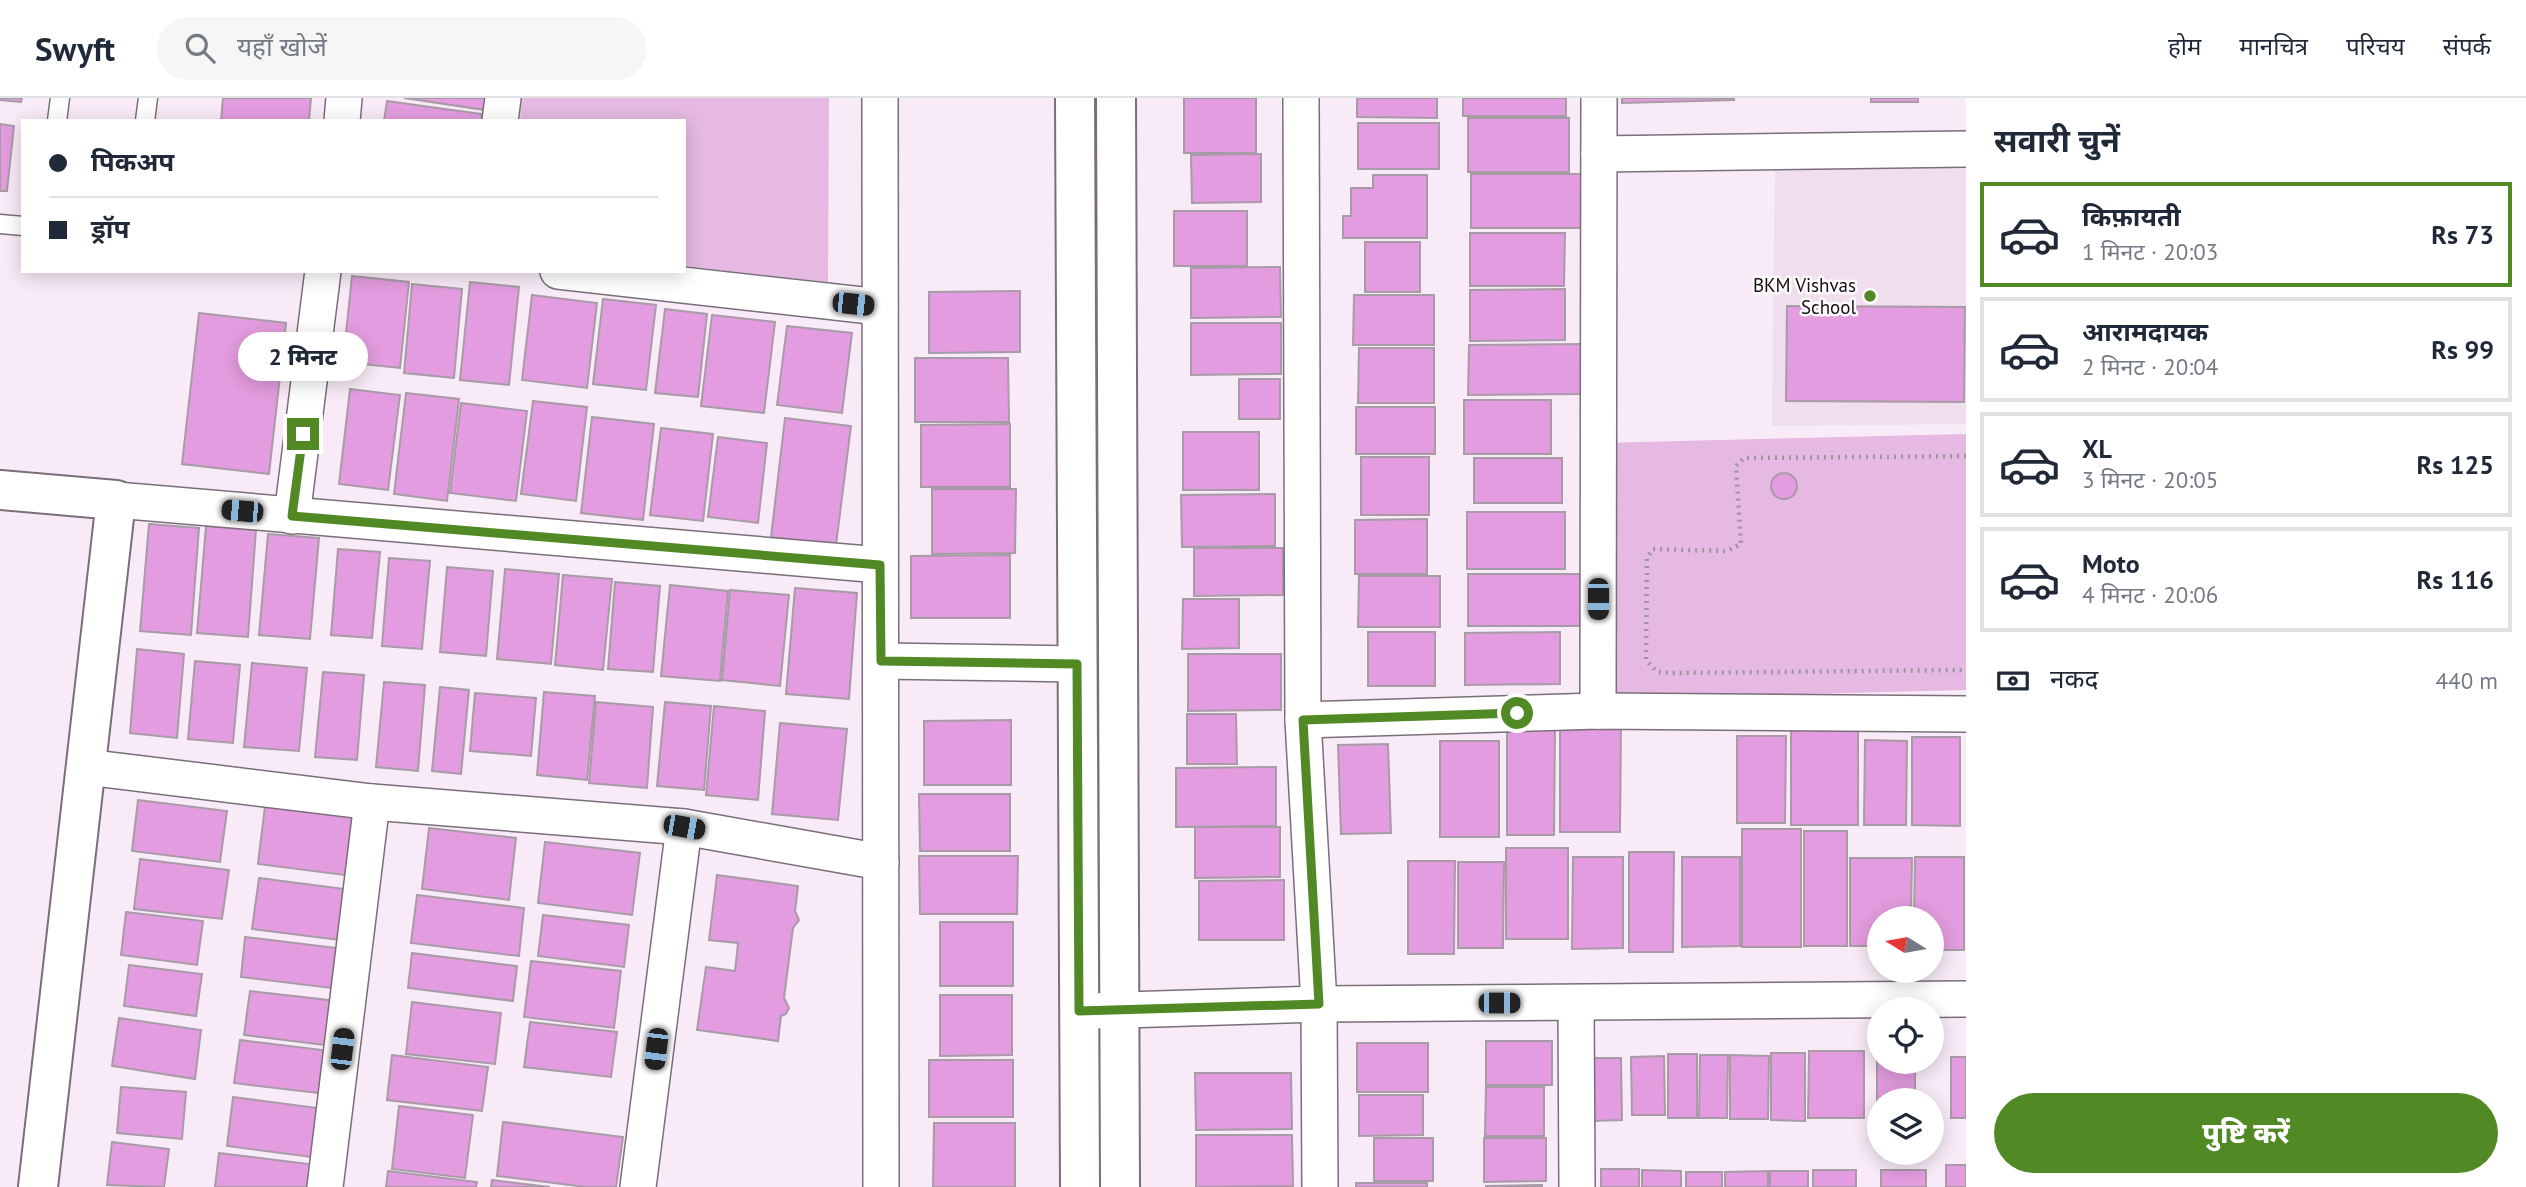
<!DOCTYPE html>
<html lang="hi">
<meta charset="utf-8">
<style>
body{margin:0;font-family:"PT Sans","Noto Sans Devanagari",sans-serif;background:#f6f6f7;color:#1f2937;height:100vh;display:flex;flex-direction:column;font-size:26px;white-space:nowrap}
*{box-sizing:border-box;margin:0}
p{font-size:23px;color:#747a83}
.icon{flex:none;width:38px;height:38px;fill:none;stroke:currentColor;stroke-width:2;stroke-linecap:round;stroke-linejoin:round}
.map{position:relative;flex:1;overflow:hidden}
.details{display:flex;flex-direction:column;background:#fff;width:560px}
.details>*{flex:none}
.top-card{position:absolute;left:21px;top:21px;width:665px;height:154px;border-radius:0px;box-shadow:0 4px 18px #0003;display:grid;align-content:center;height:154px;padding:0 28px;background:#fff}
.needle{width:46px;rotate:281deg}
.fabs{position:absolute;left:1867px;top:808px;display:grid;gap:14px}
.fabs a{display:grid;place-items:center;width:77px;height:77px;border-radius:50%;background:#fff;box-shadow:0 4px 18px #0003;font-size:35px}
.end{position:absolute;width:32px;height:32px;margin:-16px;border:9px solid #518924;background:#fff;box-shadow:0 0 0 4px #fff}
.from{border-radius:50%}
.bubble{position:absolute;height:49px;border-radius:24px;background:#fff;box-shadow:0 4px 18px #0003;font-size:23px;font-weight:800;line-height:49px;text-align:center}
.car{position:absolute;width:21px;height:42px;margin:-21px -10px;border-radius:9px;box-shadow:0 0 5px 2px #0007;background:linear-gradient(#222 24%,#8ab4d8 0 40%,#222 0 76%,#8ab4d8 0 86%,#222 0)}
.top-card b{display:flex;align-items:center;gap:24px;height:66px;font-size:26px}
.top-card b+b{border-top:2px solid #e0e1e3}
.top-card i{width:18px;height:18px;background:#1f2937}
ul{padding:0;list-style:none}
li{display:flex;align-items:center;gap:21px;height:105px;margin:0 14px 10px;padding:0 14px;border:4px solid #e0e1e3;border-radius:0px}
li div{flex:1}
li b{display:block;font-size:26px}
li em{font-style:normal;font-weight:800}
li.on{border-color:#518924}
li>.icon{width:63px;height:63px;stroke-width:1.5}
h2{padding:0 28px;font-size:32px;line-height:84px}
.pay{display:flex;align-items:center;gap:18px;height:77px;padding:0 28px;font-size:26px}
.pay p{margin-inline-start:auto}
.button{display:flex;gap:14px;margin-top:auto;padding:14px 28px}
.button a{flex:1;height:80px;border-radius:42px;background:#518924;color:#fff;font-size:28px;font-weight:800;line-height:80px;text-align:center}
header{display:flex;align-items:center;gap:42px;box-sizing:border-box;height:98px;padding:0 35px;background:#fff;border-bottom:2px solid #e0e1e3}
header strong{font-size:33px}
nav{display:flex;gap:38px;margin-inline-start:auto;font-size:24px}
.search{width:490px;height:63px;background:#f6f6f7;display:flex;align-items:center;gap:18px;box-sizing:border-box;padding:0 24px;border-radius:38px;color:#747a83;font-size:26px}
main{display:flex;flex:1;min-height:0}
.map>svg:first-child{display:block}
</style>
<header>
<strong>Swyft</strong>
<div class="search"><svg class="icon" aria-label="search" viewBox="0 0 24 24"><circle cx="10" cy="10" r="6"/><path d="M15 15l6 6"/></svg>यहाँ खोजें</div>
<nav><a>होम</a><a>मानचित्र</a><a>परिचय</a><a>संपर्क</a></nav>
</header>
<main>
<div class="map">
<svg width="1966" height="1089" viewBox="0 0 1966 1089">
<rect width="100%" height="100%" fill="#f8ebf7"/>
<path fill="#f0ddee" d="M 1966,63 L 1966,326 L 1772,328 L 1775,69 Z"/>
<g fill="#e5b9e2">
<path d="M 522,0 L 829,0 L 828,184 L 684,168 L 684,23 L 520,23 Z"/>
<path d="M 1966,336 L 1966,592 L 1605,601 L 1600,345 Z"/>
</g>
<g fill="#e39cdf" stroke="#a79ba6" stroke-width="2">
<path d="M 0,0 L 22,0 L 21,4 L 0,2 Z"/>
<path d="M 223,0 L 311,0 L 309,23 L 221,23 Z"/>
<path d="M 404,0 L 487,0 L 485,12 Z"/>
<rect x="1184" y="0" width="72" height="55"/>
<path d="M 1357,0 L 1437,0 L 1437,20 L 1357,19 Z"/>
<rect x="1463" y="0" width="103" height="18"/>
<path d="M 1622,0 L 1734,0 L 1734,2 L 1622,5 Z"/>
<rect x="1871" y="0" width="47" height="4"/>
<path d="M 387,3 L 482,16 L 481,23 L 384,23 Z"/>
<rect x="1468" y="20" width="101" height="54"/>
<rect x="1358" y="25" width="81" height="46"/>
<path d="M 0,26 L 14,28 L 7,93 L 0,93 Z"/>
<path d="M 1261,56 L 1261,104 L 1192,105 L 1191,57 Z"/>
<rect x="1471" y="76" width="112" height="54"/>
<path d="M 1373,77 L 1427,77 L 1427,140 L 1343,140 L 1343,118 L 1351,118 L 1351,90 L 1373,90 Z"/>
<rect x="1174" y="113" width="73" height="55"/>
<path d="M 1470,135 L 1565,135 L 1564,188 L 1470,188 Z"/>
<rect x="1365" y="144" width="55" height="50"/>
<path d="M 1280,169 L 1281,219 L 1191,220 L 1191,170 Z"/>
<path d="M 352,178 L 409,184 L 400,270 L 343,264 Z"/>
<path d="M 470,184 L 519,189 L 509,287 L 460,282 Z"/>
<path d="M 412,186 L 462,191 L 454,280 L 404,275 Z"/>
<path d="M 1565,191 L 1565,242 L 1470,243 L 1470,192 Z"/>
<path d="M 1020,193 L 1020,254 L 929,255 L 929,194 Z"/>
<path d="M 532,197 L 597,205 L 587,290 L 522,282 Z"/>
<path d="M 1354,197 L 1434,197 L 1434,247 L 1353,247 Z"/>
<path d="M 603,201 L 656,207 L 646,292 L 593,286 Z"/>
<path d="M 1787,208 L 1965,209 L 1964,304 L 1786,303 Z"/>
<path d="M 665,211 L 707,216 L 698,299 L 655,295 Z"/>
<path d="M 199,215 L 286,225 L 269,376 L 182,366 Z"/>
<path d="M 712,217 L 775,224 L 764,315 L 701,308 Z"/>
<path d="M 1191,225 L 1281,225 L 1281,276 L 1191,277 Z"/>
<path d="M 787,228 L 852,235 L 842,315 L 777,307 Z"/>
<path d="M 1583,246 L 1582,296 L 1468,297 L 1469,247 Z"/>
<path d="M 1359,250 L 1434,250 L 1434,305 L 1358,305 Z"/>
<path d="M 915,260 L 1008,260 L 1009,324 L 915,324 Z"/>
<rect x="1239" y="281" width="41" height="40"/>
<path d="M 350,291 L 400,297 L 388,392 L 339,386 Z"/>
<path d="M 406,295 L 459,301 L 447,403 L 394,396 Z"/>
<rect x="1464" y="302" width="87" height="54"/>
<path d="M 533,303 L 587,309 L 576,403 L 521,396 Z"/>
<path d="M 461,305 L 527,313 L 516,403 L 450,395 Z"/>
<rect x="1356" y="309" width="79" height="47"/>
<path d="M 592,319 L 654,326 L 643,422 L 581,415 Z"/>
<path d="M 785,320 L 851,328 L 836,447 L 771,439 Z"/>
<path d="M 1010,326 L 1010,389 L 921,389 L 921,327 Z"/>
<path d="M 661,330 L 713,336 L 703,423 L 650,417 Z"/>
<rect x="1183" y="334" width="76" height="58"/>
<path d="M 718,339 L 767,345 L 758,425 L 708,419 Z"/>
<rect x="1361" y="359" width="68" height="58"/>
<rect x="1474" y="360" width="88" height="45"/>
<circle cx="1784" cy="388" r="13"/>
<path d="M 932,391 L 1016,391 L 1015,455 L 932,456 Z"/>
<path d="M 1275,396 L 1275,448 L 1182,449 L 1181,397 Z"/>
<rect x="1467" y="414" width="98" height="57"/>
<path d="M 1427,421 L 1427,476 L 1355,476 L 1355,422 Z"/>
<path d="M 149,426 L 199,430 L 191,537 L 140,533 Z"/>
<path d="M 206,428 L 256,432 L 248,539 L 197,535 Z"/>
<path d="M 268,436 L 319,440 L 310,541 L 259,537 Z"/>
<path d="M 1194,450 L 1283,450 L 1283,497 L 1194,498 Z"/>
<path d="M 338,451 L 380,454 L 372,540 L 331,537 Z"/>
<path d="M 1010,457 L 1010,520 L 911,520 L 911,458 Z"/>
<path d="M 389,460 L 430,463 L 422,551 L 382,548 Z"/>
<path d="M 447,469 L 493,473 L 486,558 L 440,554 Z"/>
<path d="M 505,471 L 559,476 L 551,566 L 497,561 Z"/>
<rect x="1468" y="476" width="112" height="52"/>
<path d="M 563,477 L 612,481 L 603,572 L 555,567 Z"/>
<path d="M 1359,478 L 1440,478 L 1440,529 L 1358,529 Z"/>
<path d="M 615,484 L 660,488 L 653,574 L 608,571 Z"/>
<path d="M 670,487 L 728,493 L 720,583 L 661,578 Z"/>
<path d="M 795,490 L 857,495 L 849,601 L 786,596 Z"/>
<path d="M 730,492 L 789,497 L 780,588 L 722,582 Z"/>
<path d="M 1183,501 L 1239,501 L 1239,550 L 1182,551 Z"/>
<rect x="1368" y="534" width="67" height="54"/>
<path d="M 1560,534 L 1560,586 L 1465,587 L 1465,535 Z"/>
<path d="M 137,551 L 184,556 L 177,640 L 130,635 Z"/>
<path d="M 1188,556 L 1281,556 L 1281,612 L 1188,613 Z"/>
<path d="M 195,563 L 240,567 L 233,645 L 188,641 Z"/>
<path d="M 252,565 L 307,570 L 299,653 L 244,649 Z"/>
<path d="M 323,574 L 364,577 L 357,662 L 315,659 Z"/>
<path d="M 384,584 L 425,587 L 418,673 L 376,669 Z"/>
<path d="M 440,589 L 469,592 L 461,676 L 432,673 Z"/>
<path d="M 544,594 L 595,598 L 587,682 L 537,677 Z"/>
<path d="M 475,595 L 536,600 L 531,658 L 470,653 Z"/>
<path d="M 596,604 L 653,609 L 647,690 L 589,685 Z"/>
<path d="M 665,604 L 711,608 L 704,692 L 657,688 Z"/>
<path d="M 714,608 L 765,613 L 758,702 L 706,697 Z"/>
<path d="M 1187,616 L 1236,616 L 1237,666 L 1187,666 Z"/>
<path d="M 1011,622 L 1011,687 L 924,687 L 924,623 Z"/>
<path d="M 1560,624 L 1621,624 L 1620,734 L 1560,734 Z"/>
<path d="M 780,625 L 847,631 L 838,722 L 772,716 Z"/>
<path d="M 1507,627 L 1555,627 L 1554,737 L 1507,737 Z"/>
<rect x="1791" y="627" width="67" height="100"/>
<path d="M 1737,638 L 1786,638 L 1785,725 L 1737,725 Z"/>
<path d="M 1912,639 L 1960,639 L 1960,728 L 1912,727 Z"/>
<path d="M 1865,642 L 1907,643 L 1906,727 L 1864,727 Z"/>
<rect x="1440" y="643" width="59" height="96"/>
<path d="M 1388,646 L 1391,735 L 1341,736 L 1338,647 Z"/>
<path d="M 1276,669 L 1276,728 L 1176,729 L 1176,670 Z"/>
<path d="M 919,696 L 1010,696 L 1010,753 L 920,753 Z"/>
<path d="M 138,702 L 227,713 L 220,764 L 132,753 Z"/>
<path d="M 265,708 L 359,719 L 352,778 L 258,766 Z"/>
<path d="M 1195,729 L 1280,729 L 1280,779 L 1195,780 Z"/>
<path d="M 429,730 L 516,740 L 509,802 L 422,791 Z"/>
<rect x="1742" y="731" width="59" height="118"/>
<rect x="1804" y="733" width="43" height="115"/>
<path d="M 545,744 L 640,755 L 632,817 L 538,805 Z"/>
<rect x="1506" y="750" width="62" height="91"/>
<path d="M 1629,754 L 1674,754 L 1673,854 L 1629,854 Z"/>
<path d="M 919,758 L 1018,758 L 1017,816 L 920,816 Z"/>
<path d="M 1573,759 L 1623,759 L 1623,850 L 1572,851 Z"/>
<path d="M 1682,759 L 1740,759 L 1740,848 L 1682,849 Z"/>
<path d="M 1915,759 L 1964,759 L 1964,852 L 1932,852 L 1932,821 L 1914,821 Z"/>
<path d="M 1850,760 L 1912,760 L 1911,821 L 1880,821 L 1880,848 L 1850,848 Z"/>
<path d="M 140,761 L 229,772 L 222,821 L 134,811 Z"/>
<path d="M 1408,763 L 1455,763 L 1454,856 L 1408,856 Z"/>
<path d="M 1458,764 L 1504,764 L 1503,850 L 1458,850 Z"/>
<path d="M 717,777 L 798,788 L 795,813 L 799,822 L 793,830 L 784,900 L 789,910 L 786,916 L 781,918 L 778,943 L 697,932 L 706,869 L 735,873 L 738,845 L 709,842 Z"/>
<path d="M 259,780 L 353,792 L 347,843 L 252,831 Z"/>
<path d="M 1284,782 L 1284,842 L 1199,842 L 1199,783 Z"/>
<path d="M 417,797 L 524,810 L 519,858 L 411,845 Z"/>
<path d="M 126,814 L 203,823 L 197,867 L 121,857 Z"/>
<path d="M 543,817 L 629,827 L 624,869 L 538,858 Z"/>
<rect x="940" y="824" width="73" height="64"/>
<path d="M 245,839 L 337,850 L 331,890 L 241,879 Z"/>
<path d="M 412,855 L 517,868 L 513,903 L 408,890 Z"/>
<path d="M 531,863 L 621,873 L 614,930 L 524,919 Z"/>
<path d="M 129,867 L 202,876 L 196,918 L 124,908 Z"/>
<path d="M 250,893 L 337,903 L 332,948 L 244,937 Z"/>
<path d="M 940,897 L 1012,897 L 1012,957 L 940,958 Z"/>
<path d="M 412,904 L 501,915 L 495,966 L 406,956 Z"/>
<path d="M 119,920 L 201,932 L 195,981 L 112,968 Z"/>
<path d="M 530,924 L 617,934 L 611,979 L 524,969 Z"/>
<path d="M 240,942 L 331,953 L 326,996 L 234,985 Z"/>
<rect x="1486" y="943" width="66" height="44"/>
<rect x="1357" y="945" width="71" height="49"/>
<path d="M 1809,953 L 1864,953 L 1864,1020 L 1808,1020 Z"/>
<path d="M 1771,955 L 1805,955 L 1805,1023 L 1771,1022 Z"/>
<rect x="1668" y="956" width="29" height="64"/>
<path d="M 392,957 L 488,969 L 482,1013 L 387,1002 Z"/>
<path d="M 1700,957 L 1728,957 L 1727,1020 L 1699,1020 Z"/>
<path d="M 1730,957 L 1769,958 L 1768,1021 L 1730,1021 Z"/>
<path d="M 1664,958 L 1665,1017 L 1632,1017 L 1631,959 Z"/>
<path d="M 1877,959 L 1880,959 L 1880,964 L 1915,964 L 1915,1003 L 1880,1003 L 1880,1024 L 1877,1024 Z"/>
<rect x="1951" y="959" width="15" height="61"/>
<path d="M 1593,960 L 1621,960 L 1622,1022 L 1593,1023 Z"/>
<rect x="929" y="962" width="84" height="57"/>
<path d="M 1195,975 L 1291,975 L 1292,1031 L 1196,1032 Z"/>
<path d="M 121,989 L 186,994 L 182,1041 L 117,1035 Z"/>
<path d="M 1486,989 L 1544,989 L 1544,1038 L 1485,1038 Z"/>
<path d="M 1359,997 L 1423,997 L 1423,1037 L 1359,1038 Z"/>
<path d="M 233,999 L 325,1011 L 319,1060 L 227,1048 Z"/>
<path d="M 399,1008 L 473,1017 L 465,1080 L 392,1071 Z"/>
<path d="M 503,1024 L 623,1039 L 616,1089 L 586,1089 L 497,1078 Z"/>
<path d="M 934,1025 L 1015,1025 L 1015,1089 L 933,1089 Z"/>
<path d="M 1196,1037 L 1292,1037 L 1293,1088 L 1196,1089 Z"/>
<rect x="1374" y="1040" width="59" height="43"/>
<path d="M 1484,1040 L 1546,1040 L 1546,1083 L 1484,1084 Z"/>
<path d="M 112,1044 L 169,1051 L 164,1089 L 107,1087 Z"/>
<path d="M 219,1055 L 317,1067 L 314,1089 L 215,1089 Z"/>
<rect x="1946" y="1067" width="20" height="22"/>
<rect x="1601" y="1071" width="38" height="18"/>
<path d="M 1642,1072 L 1681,1073 L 1681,1089 L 1642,1089 Z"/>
<rect x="1813" y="1072" width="43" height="17"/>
<rect x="1881" y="1072" width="45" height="17"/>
<path d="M 388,1073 L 477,1084 L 476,1089 L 386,1089 Z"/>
<path d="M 1768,1073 L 1768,1089 L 1725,1089 L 1725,1074 Z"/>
<rect x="1770" y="1073" width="38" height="16"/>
<rect x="1686" y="1074" width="36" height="15"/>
<path d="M 492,1082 L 550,1089 L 491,1089 Z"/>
<rect x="1356" y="1085" width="71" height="4"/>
<path d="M 1542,1087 L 1542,1089 L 1486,1089 L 1486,1088 Z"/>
</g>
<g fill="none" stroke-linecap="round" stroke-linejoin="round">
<defs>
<g id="lane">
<path d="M 57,23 L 60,0"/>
<path d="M 145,23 L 148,0"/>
<path d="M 0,126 L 23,128"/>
</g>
<g id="street">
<path d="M 880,0 L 881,1089"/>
<path d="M 1301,0 L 1303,622 L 1319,906 L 1320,1089"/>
<path d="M 342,23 L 344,0"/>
<path d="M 500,23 L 503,0"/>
<path d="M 1599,56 L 1966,51"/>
<path d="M 558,173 L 880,209"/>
<path d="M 116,402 L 880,467"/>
<path d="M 292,418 L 323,173"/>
<path d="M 881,563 L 1077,566"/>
<path d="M 1598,613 L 1599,0"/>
<path d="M 1303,622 L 1598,613 L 1966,616"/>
<path d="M 86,669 L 372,704 L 684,729 L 881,764"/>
<path d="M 1576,905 L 1577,1089"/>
<path d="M 1091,913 L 1319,906 L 1966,901"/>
<path d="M 325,1089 L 372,704"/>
<path d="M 638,1089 L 684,729"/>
</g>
<g id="secondary">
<path d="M 1075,0 L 1080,1089"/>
<path d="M 1116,0 L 1120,1089"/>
<path d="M 0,392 L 116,402 L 38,1089"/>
</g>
</defs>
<use href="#lane" stroke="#7a6e79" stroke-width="21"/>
<use href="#street" stroke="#7a6e79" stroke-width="38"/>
<use href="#secondary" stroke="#7a6e79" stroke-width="42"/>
<path stroke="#9e959d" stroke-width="4.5" stroke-dasharray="2 5" stroke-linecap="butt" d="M 1966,358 L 1744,360 L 1736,368 L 1741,446 L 1727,453 L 1653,451 L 1647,460 L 1646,562 L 1657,574 L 1672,575 L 1966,572"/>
<use href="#lane" stroke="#fff" stroke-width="18"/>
<use href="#street" stroke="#fff" stroke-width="35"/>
<use href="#secondary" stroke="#fff" stroke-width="38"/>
</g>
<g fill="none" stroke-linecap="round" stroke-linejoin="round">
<path stroke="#518924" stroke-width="9" d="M 303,336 L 292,418 L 880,467 L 881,563 L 1077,566 L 1079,913 L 1319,906 L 1303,622 L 1517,615"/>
</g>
<circle fill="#518924" stroke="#fffcfe" stroke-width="2.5" cx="1870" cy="198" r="7"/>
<g text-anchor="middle" stroke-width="5" stroke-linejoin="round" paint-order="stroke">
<g font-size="19" fill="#140f13" stroke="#fffcfe" text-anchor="end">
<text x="1856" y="194">BKM Vishvas<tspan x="1856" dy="22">School</tspan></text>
</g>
</g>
</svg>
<div class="fabs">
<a><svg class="needle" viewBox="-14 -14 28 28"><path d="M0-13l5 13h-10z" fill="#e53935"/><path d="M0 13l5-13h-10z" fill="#747a83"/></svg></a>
<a><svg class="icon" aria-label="locate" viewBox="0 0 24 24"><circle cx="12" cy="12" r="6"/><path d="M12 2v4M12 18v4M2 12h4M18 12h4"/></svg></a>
<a><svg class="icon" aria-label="layers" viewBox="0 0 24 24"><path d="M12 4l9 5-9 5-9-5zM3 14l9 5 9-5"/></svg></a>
</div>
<i class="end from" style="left:1517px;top:615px"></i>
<i class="end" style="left:303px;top:336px"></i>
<div class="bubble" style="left:238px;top:234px;width:130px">2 मिनट</div>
<i class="car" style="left:853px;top:206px;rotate:96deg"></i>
<i class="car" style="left:242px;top:413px;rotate:275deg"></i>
<i class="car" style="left:1598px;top:501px;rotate:180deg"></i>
<i class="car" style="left:684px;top:729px;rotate:100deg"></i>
<i class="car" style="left:1499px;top:905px;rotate:90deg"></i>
<i class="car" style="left:342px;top:951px;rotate:7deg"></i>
<i class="car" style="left:656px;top:951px;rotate:187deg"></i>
<div class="top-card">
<b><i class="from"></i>पिकअप</b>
<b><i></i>ड्रॉप</b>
</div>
</div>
<section class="details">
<h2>सवारी चुनें</h2>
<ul>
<li class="on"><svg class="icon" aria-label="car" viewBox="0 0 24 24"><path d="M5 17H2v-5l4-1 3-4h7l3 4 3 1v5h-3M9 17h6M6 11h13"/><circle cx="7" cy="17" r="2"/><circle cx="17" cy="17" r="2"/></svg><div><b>किफ़ायती</b><p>1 मिनट · 20:03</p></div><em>Rs 73</em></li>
<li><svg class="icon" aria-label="car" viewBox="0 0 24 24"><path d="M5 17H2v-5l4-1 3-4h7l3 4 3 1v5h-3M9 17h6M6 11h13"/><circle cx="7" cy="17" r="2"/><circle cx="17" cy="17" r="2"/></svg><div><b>आरामदायक</b><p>2 मिनट · 20:04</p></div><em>Rs 99</em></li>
<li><svg class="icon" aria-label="car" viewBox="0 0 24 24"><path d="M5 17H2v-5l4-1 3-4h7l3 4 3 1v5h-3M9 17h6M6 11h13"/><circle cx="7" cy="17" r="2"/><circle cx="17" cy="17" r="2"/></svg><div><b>XL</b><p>3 मिनट · 20:05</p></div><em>Rs 125</em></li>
<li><svg class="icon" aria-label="car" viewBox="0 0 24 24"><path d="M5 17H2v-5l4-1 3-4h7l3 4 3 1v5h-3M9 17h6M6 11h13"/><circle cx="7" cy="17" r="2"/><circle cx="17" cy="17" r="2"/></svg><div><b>Moto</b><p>4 मिनट · 20:06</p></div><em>Rs 116</em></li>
</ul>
<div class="pay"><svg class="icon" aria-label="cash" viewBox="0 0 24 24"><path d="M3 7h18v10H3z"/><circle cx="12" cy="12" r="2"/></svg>नकद<p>440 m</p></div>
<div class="button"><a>पुष्टि करें</a></div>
</section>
</main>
